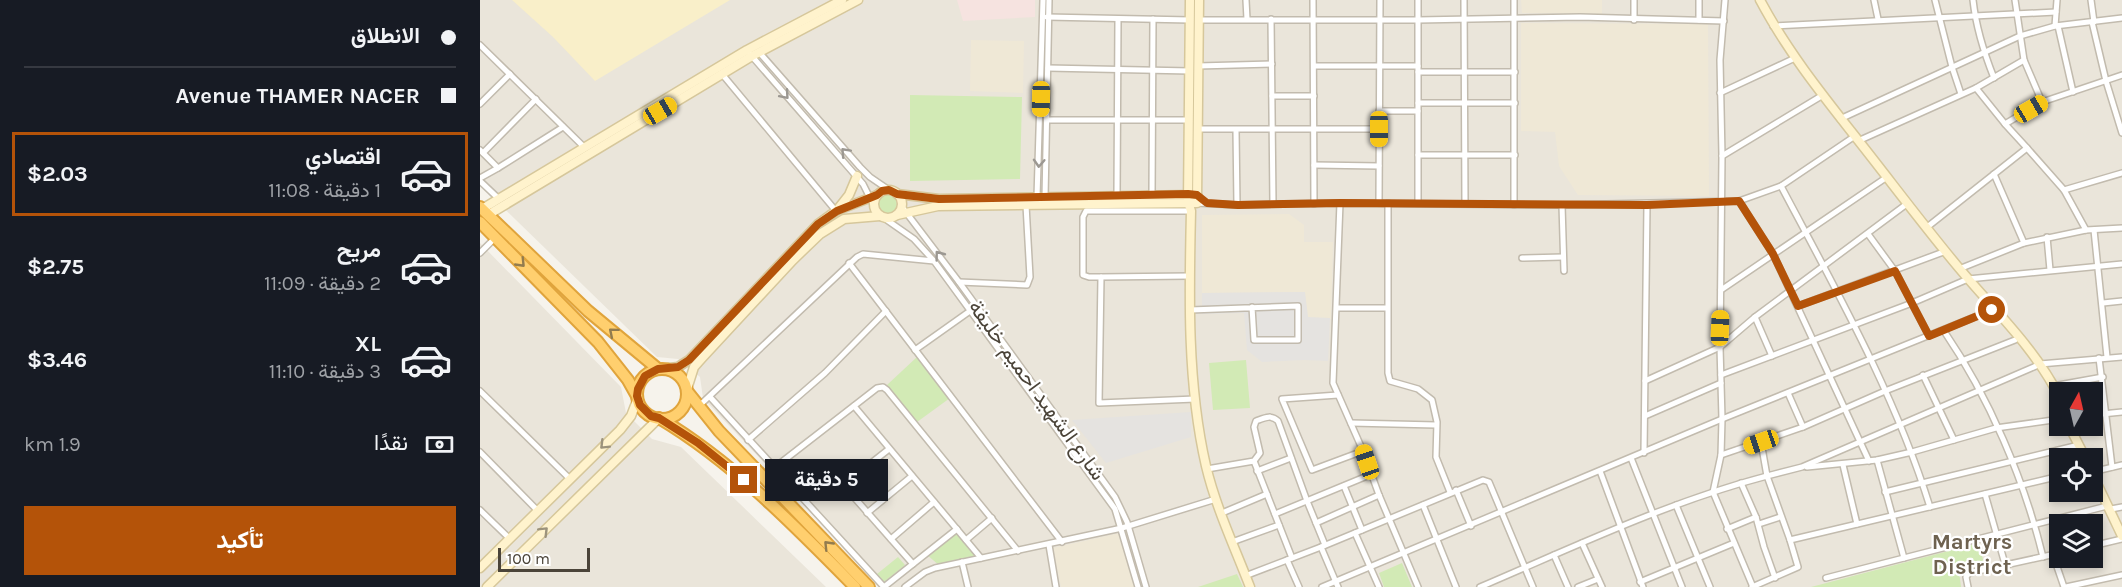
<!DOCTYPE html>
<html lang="ar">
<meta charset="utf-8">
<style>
body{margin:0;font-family:Karla,Vazirmatn,sans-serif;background:#20242c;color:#f1f3f6;direction:rtl;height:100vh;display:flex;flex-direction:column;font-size:22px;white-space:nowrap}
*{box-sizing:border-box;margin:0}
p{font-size:20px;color:#9ea1a6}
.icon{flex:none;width:33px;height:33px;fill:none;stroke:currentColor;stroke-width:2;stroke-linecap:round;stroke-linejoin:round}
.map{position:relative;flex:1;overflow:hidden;direction:ltr}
.panel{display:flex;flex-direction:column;background:#171b24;width:480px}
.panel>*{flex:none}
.guide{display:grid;align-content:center;height:132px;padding:0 24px;background:#171b24}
.needle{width:39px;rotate:8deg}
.buttons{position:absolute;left:1569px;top:382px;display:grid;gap:12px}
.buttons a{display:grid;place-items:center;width:54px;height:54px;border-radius:0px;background:#171b24;box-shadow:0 3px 9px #0003;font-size:30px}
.scale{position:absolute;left:18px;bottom:15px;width:92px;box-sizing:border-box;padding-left:6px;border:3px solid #4b4439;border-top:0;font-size:16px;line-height:21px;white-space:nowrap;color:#4b4439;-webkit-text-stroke:4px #fff;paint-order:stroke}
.end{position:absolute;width:27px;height:27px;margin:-14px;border:8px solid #b45309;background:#fff;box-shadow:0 0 0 3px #fff}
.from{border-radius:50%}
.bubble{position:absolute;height:42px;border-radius:0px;background:#171b24;box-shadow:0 3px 9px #0003;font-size:20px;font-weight:700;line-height:42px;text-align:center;direction:rtl}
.car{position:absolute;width:18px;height:36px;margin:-18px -9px;border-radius:8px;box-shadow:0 0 4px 2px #0007;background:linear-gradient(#f5c518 24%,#345 0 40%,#f5c518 0 76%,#345 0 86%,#f5c518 0)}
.guide b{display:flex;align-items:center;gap:21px;height:57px;font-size:22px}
.guide b+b{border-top:2px solid #363941}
.guide i{width:15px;height:15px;background:#f1f3f6}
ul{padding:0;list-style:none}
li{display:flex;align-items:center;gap:18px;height:84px;margin:0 12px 9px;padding:0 12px;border:3px solid transparent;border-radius:0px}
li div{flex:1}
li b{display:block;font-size:22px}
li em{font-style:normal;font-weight:700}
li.current{border-color:#b45309}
li>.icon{width:54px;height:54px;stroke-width:1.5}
.pay{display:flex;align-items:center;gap:15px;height:66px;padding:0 24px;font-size:22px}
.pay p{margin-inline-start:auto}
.action{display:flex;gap:12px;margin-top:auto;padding:12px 24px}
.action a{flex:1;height:69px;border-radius:0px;background:#b45309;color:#fff;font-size:24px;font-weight:700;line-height:69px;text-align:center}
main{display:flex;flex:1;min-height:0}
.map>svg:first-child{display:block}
</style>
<main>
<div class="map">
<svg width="1642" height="587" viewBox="0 0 1642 587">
<rect width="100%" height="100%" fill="#f6f3ec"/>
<g fill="#eae5da" fill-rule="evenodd">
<path d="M 0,0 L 1642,0 L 1642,587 L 401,587 L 223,398 L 220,377 L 198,359 L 177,357 L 0,185 ZM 1580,393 L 1612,393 L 1612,426 L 1580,426 ZM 1580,459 L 1612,459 L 1612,492 L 1580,492 ZM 1580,525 L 1612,525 L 1612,558 L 1580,558 Z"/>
<path d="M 0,243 L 141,387 L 146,413 L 172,439 L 201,447 L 346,587 L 0,587 Z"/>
</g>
<g fill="#efe8d6">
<path d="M 1041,0 L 1122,0 L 1122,14 L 1042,13 Z"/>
<path d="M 1041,23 L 1228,24 L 1229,196 L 1098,195 L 1079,166 L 1075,132 L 1041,131 Z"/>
<path d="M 491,40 L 544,41 L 543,93 L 490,91 Z"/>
<path d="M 809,214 L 824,225 L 824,242 L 853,242 L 851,319 L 826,319 L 825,292 L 722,293 L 722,215 Z"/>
<path d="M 640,533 L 655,587 L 581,587 L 573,548 Z"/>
</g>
<path fill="#f6e3e0" d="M 477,0 L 555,0 L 555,17 L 483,21 Z"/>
<g fill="#d2eab5">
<path d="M 430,95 L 542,97 L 540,179 L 430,181 Z"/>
<circle cx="407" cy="204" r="10"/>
<path d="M 437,357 L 470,398 L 437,422 L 407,385 Z"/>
<path d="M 766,360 L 770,408 L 733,410 L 729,363 Z"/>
<path d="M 476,531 L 497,555 L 460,566 L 446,554 Z"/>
<path d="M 1499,543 L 1504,564 L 1479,571 L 1481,587 L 1331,587 Z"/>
<path d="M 418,557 L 425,565 L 404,582 L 397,574 Z"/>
<path d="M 922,563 L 932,587 L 904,587 L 899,573 Z"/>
<path d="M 757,574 L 763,587 L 718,587 Z"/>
</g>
<path fill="#f9efc9" d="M 32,0 L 250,0 L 115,81 L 73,37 Z"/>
<g fill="#e5e3e0">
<path d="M 825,292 L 828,317 L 850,318 L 848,361 L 824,360 L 782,362 L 767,350 L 764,313 L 722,314 L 722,293 Z"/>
<path d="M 711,412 L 711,437 L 626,463 L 592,420 Z"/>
</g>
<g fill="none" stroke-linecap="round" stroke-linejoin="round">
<defs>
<g id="street">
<path d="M 766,0 L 767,19"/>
<path d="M 833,0 L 834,204"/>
<path d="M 938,0 L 938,203"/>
<path d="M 984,0 L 985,204"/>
<path d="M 1154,0 L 1154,20"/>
<path d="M 1245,0 L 1240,60 L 1242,156 L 1240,347 L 1242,419 L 1241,455 L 1233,492 L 1273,587"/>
<path d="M 1394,0 L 1398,19"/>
<path d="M 1455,0 L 1472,67 L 1481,94"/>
<path d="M 1493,0 C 1496,27 1504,53 1514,78"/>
<path d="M 1535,0 L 1544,60 L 1562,102"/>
<path d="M 1611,0 L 1614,22"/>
<path d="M 567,17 L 710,20"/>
<path d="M 791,19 L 793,204"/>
<path d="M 718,20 L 938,20 L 1100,17 L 1244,21"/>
<path d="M 1219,20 L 1219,0"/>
<path d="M 1612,22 L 1626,81 L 1642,133"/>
<path d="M 1293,26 L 1576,12"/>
<path d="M 1575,26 L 1577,0"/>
<path d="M 1578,26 L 1593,92"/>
<path d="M 0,45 L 104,147"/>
<path d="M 279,52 L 380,167 L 390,177 L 409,190"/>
<path d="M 270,54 L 383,184 L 393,204"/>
<path d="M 718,66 L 792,64"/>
<path d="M 834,66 L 938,66"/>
<path d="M 568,68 L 710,71"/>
<path d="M 938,72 L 1035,72"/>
<path d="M 242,74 L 356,211"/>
<path d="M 1496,88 L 1544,60"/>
<path d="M 1240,93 L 1315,58"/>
<path d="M 792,96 L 834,96"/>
<path d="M 938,103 L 1035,103"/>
<path d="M 0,104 L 30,74"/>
<path d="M 899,111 L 938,111"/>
<path d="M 1360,119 L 1540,36 L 1575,26 L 1642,18"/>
<path d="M 567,120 L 709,120"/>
<path d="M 717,129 L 899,129"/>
<path d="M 756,130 L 757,205"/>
<path d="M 1378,141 L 1496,88 L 1525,124 L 1562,102 L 1642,75"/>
<path d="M 1547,148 L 1584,190"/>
<path d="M 0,150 L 18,168 L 83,127"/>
<path d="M 3,153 L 56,99"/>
<path d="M 938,155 L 1035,155"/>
<path d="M 1242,156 L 1343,95"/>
<path d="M 834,165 L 899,166"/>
<path d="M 1514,174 L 1544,243"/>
<path d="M 0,178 L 18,168"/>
<path d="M 0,181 L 19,199"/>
<path d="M 1301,186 C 1356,290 1415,394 1450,507"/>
<path d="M 637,195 L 638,19"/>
<path d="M 672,195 L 673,19"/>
<path d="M 557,197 L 563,0"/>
<path d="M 565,197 L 569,0"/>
<path d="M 1259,201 L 1293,254 L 1389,461"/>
<path d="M 717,203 L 757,205 L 860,203 L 1082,205 L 1259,201 L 1301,186 L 1375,136"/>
<path d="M 860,203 L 853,383 L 883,451 L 899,495 L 938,587"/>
<path d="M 899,203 L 900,0"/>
<path d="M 908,203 L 908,373 L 910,381 L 938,389 L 952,400 L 957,422 L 956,457 L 970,492"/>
<path d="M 1034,205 L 1034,0"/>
<path d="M 1082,205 L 1084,271"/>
<path d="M 422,207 L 479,282 L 635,497 L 647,522 L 666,587"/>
<path d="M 404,218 L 434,239 L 454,261 L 635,509 L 658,587"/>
<path d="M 1446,228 L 1547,148 L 1525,124"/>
<path d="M 1606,230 L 1584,190 L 1642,173"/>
<path d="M 1614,230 L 1627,357"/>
<path d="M 1388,234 L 1415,271 L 1449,336"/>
<path d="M 1567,237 L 1570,270"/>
<path d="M 0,253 L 15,238"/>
<path d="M 1042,258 L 1083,257"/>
<path d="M 369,263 L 582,542"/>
<path d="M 1479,269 L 1544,243 L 1606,230 L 1642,228"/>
<path d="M 709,276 L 621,277 L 619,403 L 715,399"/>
<path d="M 621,277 L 609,277 L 603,275 L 603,217 L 606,211 L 711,211"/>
<path d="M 479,282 L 547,285 L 550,277 L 546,205"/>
<path d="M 1241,290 L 1407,177"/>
<path d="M 1623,303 L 1642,301"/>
<path d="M 1318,306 L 1466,251"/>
<path d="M 857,308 L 907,308"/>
<path d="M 710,310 L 818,306 L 818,340 L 774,340 L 772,307"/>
<path d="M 1275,317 L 1292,356"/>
<path d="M 1464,331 C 1509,397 1544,479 1563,557"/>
<path d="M 435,350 L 490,311"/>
<path d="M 1619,358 L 1632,467"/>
<path d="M 1560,364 L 1642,357"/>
<path d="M 1241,375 L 1432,303 L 1488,279 L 1642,264"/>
<path d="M 1443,375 L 1474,440"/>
<path d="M 1165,381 L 1240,347 L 1275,317 L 1428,203"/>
<path d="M 1573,386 L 1623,377"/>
<path d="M 0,391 L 90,479"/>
<path d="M 1308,393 L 1323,427"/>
<path d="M 858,395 L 802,399 L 832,470 L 883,451"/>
<path d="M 230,397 L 404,587"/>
<path d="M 219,406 L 377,257 L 383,254 L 454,261"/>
<path d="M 374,406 L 501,558"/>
<path d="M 1612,415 L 1642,412"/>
<path d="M 1165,416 L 1241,383"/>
<path d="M 871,423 L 956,425"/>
<path d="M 268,440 L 345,373 L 406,311"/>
<path d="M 1281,442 L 1287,476 L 1322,467 L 1556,366"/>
<path d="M 409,449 L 366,483 L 365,487 L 433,564"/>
<path d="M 0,452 L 58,511"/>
<path d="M 1164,453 L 1167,205"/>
<path d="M 1241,455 L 1323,427 L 1405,391 L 1535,340"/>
<path d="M 1151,458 L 1202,587"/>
<path d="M 1397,460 L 1424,558"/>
<path d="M 774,461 L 812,558"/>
<path d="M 1363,465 L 1377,524"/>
<path d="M 1327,467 L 1397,460 L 1432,452 L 1516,428 L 1580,419"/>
<path d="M 294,468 L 397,388 L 403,387 L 407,390 L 538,551"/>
<path d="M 727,469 L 774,461 L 780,453 L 774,427 L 776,421 C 784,418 791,414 798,421 L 827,501 L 845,545"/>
<path d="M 777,471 L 811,458"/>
<path d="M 1120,471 L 1163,587"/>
<path d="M 1616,471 L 1642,465"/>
<path d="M 1261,483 L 1276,517 L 1284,547 L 1295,578"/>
<path d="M 864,486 L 882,530"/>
<path d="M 976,490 L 991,526"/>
<path d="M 1405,492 L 1599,445"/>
<path d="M 1505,494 L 1525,564"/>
<path d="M 943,505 L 976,587"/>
<path d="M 1196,505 L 1230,587"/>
<path d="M 1631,509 L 1642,507"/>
<path d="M 0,510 L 30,539"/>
<path d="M 387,513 L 432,476"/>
<path d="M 742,513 L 787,494"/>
<path d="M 795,514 L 892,474"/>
<path d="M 836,523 L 899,495"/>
<path d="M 1279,524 L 1300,517"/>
<path d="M 1247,529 L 1276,517"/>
<path d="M 875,533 L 899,587"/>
<path d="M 411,539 L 454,502"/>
<path d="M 486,540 L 512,518"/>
<path d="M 752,542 L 799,525"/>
<path d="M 1102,543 L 1122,587"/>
<path d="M 569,545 L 576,587"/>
<path d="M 1612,546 L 1642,539"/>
<path d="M 841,547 L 858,587"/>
<path d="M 1074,555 L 1088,587"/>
<path d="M 1573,555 L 1584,587"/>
<path d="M 807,560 L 819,587"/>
<path d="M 482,562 L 488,587"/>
<path d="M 765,576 L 841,547 L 1003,480 L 1009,482 L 1053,587"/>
<path d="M 1346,578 L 1627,506"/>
<path d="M 1160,582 L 1254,543"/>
<path d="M 404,587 L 477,529"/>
<path d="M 425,587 L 445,572 L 455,568 L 642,528 L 736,499"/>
<path d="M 842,587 L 1242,419 L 1512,310"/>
<path d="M 1000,587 C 1094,547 1188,502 1287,476 L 1310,540 L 1580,476"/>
<path d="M 1098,587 L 1118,579"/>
<path d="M 1272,587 L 1318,567 L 1310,540"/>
<path d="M 1488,587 L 1486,577 L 1489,573 L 1580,553"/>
<path d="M 1586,587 L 1642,575"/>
</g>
<g id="secondary">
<path d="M 710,0 L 708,202 L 711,211 C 709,294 707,384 726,466 C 736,508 755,548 770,587"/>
<path d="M 1280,0 C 1306,49 1340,92 1374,135 C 1409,179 1443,225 1479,268 C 1514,310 1555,348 1580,398"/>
<circle cx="408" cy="204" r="14"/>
<path d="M 417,194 L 459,199 L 717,195"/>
<path d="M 717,200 L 719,0"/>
<path d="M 2,209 L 267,50 L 362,0"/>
<path d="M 358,209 L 369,195 L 377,176"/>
<path d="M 8,215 L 272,56 L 378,0"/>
<path d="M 417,215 L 458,206 L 717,203"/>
<path d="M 181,369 L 198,367 L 209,360 L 338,224 L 356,211 L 397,195"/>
<path d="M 207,389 L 214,367 L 222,358 L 313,260 L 340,234 L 364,219 L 400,216"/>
<path d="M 1589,426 L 1606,459"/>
<path d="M 1612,473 L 1642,536"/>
<path d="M 0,568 L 140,430 L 151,416 L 158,398"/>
<path d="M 7,587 L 179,418"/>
</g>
<g id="highway">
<path d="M 0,207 L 108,311 L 178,369"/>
<path d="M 0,222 L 118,342 L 148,380 L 157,396"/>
<circle cx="182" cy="394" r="25"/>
<path d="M 207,391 L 239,431 L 389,587"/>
<path d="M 179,418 C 253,462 315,526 375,587"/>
</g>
</defs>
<use href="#street" stroke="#c2bbae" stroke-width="8"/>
<use href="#secondary" stroke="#d6c79b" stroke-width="11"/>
<use href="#highway" stroke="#e0a43c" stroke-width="14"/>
<use href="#street" stroke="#fff" stroke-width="5"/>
<use href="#secondary" stroke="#fff3cd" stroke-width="8"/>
<use href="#highway" stroke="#ffcf6e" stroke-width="10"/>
</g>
<defs><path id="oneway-chevron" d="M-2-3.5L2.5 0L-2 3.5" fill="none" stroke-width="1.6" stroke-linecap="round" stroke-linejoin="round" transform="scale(1.5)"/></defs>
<g stroke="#9c9892">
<use href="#oneway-chevron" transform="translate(305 95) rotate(49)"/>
<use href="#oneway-chevron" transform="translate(365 152) rotate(-133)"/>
<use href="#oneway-chevron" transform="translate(559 163) rotate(93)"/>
<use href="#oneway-chevron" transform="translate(459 255) rotate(-127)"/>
</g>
<g stroke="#937c4e">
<use href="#oneway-chevron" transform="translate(41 263) rotate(46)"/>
<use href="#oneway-chevron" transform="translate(133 332) rotate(-140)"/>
<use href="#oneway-chevron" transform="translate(348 545) rotate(-134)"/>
</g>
<g stroke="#9c937c">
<use href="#oneway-chevron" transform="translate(124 445) rotate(135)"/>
<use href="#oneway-chevron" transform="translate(64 531) rotate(-45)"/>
</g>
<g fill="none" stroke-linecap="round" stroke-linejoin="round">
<path stroke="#b45309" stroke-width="8" d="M 264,480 L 218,443 L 179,418 L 171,416 L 160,405 L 157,396 L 158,389 L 165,376 L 178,369 L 198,367 L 209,360 L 338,224 L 357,211 L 397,195 L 402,191 L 409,190 L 417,194 L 459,199 L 708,194 L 717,195 L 727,203 L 758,205 L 860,203 L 1167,205 L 1259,201 L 1293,254 L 1318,306 L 1415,271 L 1449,336 L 1512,310"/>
</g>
<g text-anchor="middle" stroke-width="4.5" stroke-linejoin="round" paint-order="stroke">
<g font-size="21" fill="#4b4439" stroke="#fff">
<text transform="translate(557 390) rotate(54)" y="7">شارع الشهيد احميم خليفة</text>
</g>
<g font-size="22" font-weight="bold" fill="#6e6250" stroke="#fff">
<text x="1492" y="549">Martyrs<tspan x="1492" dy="25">District</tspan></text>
</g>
</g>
</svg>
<div class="buttons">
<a><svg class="needle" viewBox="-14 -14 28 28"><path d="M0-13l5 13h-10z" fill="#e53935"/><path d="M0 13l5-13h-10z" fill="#9ea1a6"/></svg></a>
<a><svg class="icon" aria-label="locate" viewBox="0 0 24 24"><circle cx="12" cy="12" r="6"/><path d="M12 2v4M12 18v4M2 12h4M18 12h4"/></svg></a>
<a><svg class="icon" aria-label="layers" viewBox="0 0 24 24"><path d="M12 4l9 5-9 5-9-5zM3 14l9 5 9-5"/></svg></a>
</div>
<div class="scale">100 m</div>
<i class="end from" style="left:1512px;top:310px"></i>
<i class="end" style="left:264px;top:480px"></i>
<div class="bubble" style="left:285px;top:459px;width:123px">5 دقيقة</div>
<i class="car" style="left:561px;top:99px;rotate:181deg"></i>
<i class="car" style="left:1551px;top:109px;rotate:60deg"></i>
<i class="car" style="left:180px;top:111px;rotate:60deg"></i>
<i class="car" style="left:899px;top:129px;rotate:180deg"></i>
<i class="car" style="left:1240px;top:328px;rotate:2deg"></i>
<i class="car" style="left:1281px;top:442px;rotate:251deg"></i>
<i class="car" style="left:887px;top:462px;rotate:341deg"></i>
</div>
<section class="panel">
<div class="guide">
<b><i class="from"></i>الانطلاق</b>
<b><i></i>Avenue THAMER NACER</b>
</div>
<ul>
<li class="current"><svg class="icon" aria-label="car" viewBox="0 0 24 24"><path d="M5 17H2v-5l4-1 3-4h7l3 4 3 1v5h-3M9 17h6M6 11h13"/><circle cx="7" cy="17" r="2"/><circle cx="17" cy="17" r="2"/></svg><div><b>اقتصادي</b><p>1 دقيقة · 11:08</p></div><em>$2.03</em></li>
<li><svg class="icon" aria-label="car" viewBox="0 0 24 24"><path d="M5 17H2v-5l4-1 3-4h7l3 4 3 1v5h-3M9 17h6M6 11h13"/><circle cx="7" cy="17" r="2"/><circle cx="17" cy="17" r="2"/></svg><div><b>مريح</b><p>2 دقيقة · 11:09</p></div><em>$2.75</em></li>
<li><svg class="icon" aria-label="car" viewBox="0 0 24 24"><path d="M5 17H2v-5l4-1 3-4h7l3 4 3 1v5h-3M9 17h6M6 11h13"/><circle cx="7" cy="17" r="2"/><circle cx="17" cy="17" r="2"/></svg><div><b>XL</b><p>3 دقيقة · 11:10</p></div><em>$3.46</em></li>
</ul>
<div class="pay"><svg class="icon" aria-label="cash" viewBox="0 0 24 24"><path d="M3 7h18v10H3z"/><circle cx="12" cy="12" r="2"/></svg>نقدًا<p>1.9 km</p></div>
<div class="action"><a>تأكيد</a></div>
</section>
</main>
